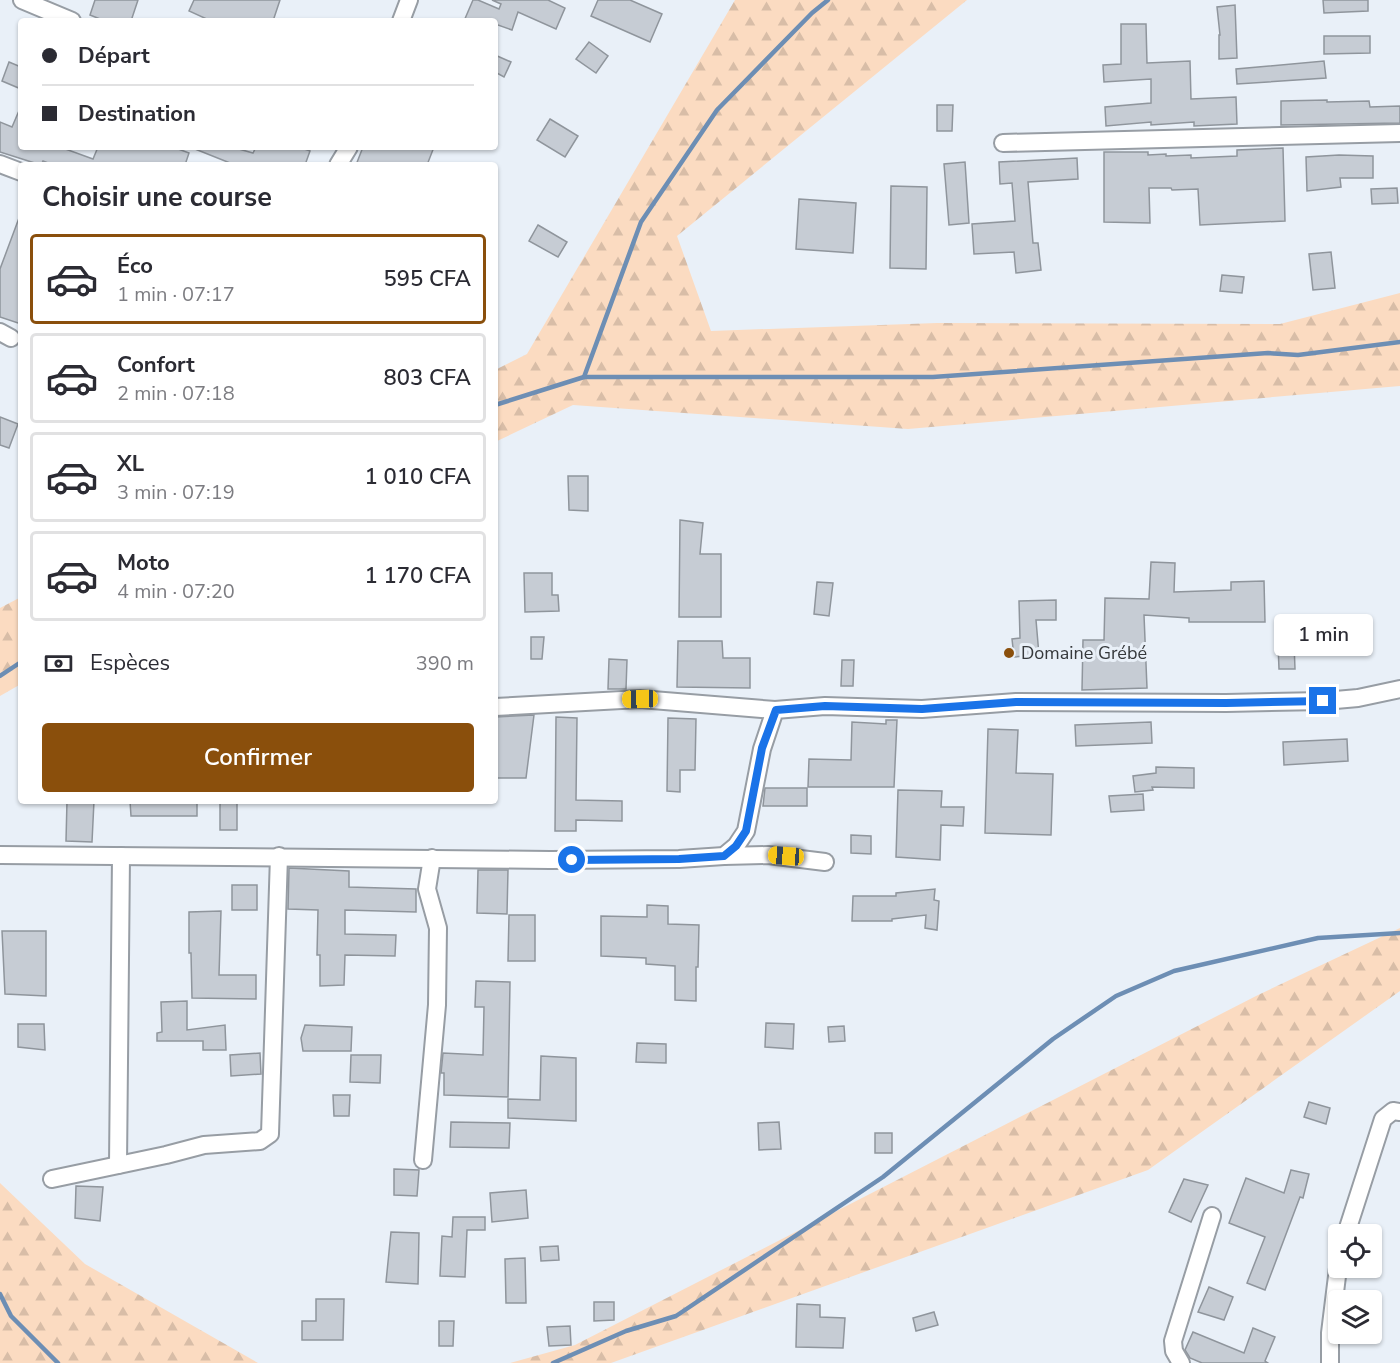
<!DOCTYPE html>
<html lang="fr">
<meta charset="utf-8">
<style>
body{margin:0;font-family:"Nunito Sans",sans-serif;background:#f7f7f7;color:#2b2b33;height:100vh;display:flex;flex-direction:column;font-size:22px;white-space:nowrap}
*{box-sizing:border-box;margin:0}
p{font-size:20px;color:#7c7c81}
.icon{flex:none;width:33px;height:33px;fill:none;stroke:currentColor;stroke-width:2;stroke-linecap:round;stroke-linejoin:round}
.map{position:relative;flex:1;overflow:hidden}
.panel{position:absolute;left:18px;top:162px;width:480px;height:642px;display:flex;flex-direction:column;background:#fff;border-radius:6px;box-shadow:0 2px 4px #0004}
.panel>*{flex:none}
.banner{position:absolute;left:18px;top:18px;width:480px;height:132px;border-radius:6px;box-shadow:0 2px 4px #0004;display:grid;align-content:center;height:132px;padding:0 24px;background:#fff}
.tools{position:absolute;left:1328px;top:1224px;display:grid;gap:12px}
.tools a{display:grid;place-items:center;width:54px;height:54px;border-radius:6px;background:#fff;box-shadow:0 2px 4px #0004;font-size:30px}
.end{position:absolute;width:27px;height:27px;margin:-14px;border:8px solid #1a73e8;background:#fff;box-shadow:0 0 0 3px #fff}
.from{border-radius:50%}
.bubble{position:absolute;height:42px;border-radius:6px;background:#fff;box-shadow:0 2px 4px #0004;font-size:20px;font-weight:600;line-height:42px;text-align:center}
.car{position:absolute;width:18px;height:36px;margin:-18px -9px;border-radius:8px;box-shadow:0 0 4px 2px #0007;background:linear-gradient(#f5c518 24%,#345 0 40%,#f5c518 0 76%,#345 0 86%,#f5c518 0)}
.banner b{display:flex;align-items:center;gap:21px;height:57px;font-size:22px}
.banner b+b{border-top:2px solid #e1e1e2}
.banner i{width:15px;height:15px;background:#2b2b33}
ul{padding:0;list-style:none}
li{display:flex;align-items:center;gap:18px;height:90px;margin:0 12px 9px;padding:0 12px;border:3px solid #e1e1e2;border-radius:6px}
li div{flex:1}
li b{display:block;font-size:22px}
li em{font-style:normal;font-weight:600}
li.selected{border-color:#8a4f0c}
li>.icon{width:54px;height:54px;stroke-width:1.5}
h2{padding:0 24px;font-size:27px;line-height:72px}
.pay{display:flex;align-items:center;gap:15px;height:66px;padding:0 24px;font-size:22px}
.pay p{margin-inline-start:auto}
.primary-button{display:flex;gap:12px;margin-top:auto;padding:12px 24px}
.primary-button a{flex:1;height:69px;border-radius:6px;background:#8a4f0c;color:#fff;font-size:24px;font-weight:600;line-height:69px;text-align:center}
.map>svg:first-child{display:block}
</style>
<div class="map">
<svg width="1400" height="1363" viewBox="0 0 1400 1363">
<defs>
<pattern id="forest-firs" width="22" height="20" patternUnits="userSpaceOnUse" patternTransform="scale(1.5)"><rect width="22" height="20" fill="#fbdbc1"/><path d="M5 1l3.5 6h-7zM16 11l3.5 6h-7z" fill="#d8bda7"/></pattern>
</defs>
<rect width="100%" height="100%" fill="#e9f0f8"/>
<g fill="url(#forest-firs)">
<path d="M 735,0 L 967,0 L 677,236 L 711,331 L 937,323 L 1280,324 L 1400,293 L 1400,386 L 908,429 L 573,405 L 495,442 L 495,370 L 527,354 Z"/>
<path d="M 21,597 L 21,684 L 0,696 L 0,608 Z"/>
<path d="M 1400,928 L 1400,991 L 1148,1170 L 611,1363 L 510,1363 L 575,1345 L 1258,995 Z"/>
<path d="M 0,1183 L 85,1264 L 258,1363 L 0,1363 Z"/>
</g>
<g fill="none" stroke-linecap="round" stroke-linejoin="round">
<g stroke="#6d8eb4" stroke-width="4.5">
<path d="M 584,377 L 641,222 L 717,110 L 812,13 L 828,0"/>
<path d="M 495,405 L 584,377 L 933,377 L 1268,353 L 1298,355 L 1400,342"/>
<path d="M 0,676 L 21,662"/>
<path d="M 0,1294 L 11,1316 L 58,1363"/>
<path d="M 553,1363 L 626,1331 L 676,1316 L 883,1177 L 1053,1039 L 1116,996 L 1174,971 L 1318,938 L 1400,933"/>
</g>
</g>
<g fill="#c6ccd4" stroke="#8f959c" stroke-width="1.5">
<path d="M 95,0 L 138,0 L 131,21 L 105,21 L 90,15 Z"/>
<path d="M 194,0 L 280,0 L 273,21 L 211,21 L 189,11 Z"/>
<path d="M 473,0 L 478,0 L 499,9 L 501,4 L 492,0 L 548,0 L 565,8 L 556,29 L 518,12 L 512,30 L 495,24 L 495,21 L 464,21 Z"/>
<path d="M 598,0 L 630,0 L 662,14 L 650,42 L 591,16 Z"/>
<path d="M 1323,0 L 1368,0 L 1368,11 L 1324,13 Z"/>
<path d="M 1235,5 L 1237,58 L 1219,59 L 1219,35 L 1220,35 L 1217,7 Z"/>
<path d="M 1121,24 L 1146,24 L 1147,63 L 1190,61 L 1191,99 L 1236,97 L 1237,124 L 1194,126 L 1194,122 L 1151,125 L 1151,122 L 1106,126 L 1105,107 L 1151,103 L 1151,79 L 1104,82 L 1103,65 L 1121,64 Z"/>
<path d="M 1324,36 L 1370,36 L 1370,53 L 1324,54 Z"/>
<path d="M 589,42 L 608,56 L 596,73 L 576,59 Z"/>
<path d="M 495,55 L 511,62 L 504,77 L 495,72 Z"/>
<path d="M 1324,61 L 1326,78 L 1237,84 L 1236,69 Z"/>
<path d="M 9,62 L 21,67 L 21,89 L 2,81 Z"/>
<path d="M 1327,100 L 1327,102 L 1369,101 L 1370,107 L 1400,106 L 1400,123 L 1281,125 L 1281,101 Z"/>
<path d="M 937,105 L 953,105 L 952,131 L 937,131 Z"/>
<path d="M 21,106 L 21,147 L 60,147 L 93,159 L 98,147 L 173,147 L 189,153 L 185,165 L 53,165 L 43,161 L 41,165 L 0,152 L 0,122 L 12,127 Z"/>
<path d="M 550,119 L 578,136 L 565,157 L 537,140 Z"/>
<path d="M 190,147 L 232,147 L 253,153 L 256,147 L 299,147 L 310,151 L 305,165 L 235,165 Z"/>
<path d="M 363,147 L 434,147 L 427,165 L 356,165 Z"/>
<path d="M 1283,148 L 1285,221 L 1200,225 L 1198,189 L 1172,190 L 1171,188 L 1149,188 L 1150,223 L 1104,222 L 1104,152 L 1148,152 L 1148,155 L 1166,154 L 1166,156 L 1191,155 L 1191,158 L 1237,156 L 1237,150 Z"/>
<path d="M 1339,155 L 1373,156 L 1373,178 L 1340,178 L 1341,187 L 1307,191 L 1306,157 Z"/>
<path d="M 1077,158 L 1078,179 L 1028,182 L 1033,243 L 1038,243 L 1041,270 L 1016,273 L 1014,252 L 974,254 L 972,224 L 1015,221 L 1012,183 L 1000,184 L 999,162 Z"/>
<path d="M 965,162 L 969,223 L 949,225 L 944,164 Z"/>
<path d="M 891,186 L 927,187 L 926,269 L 890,268 Z"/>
<path d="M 1397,188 L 1398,203 L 1372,204 L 1371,189 Z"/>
<path d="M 799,199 L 856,203 L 853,253 L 796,249 Z"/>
<path d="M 19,218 L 21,218 L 21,324 L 0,317 L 0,269 Z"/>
<path d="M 538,225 L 567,242 L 558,257 L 529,241 Z"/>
<path d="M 1331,252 L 1335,288 L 1313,290 L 1309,254 Z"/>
<path d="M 1222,275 L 1244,277 L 1242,293 L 1220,291 Z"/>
<path d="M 0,417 L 18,424 L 9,448 L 0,445 Z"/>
<path d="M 568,476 L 588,476 L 588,511 L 569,510 Z"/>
<path d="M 680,520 L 703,523 L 700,554 L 721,554 L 721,617 L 679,617 Z"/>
<path d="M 1151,562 L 1175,563 L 1174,592 L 1231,590 L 1231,582 L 1264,581 L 1265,622 L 1189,622 L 1189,618 L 1144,615 L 1147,688 L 1082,690 L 1083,640 L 1104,640 L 1105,598 L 1149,599 Z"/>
<path d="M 524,573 L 552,573 L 552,595 L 558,595 L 559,611 L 525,612 Z"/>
<path d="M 817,582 L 833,583 L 829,616 L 814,614 Z"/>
<path d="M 1056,600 L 1056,620 L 1036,620 L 1039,655 L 1014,657 L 1012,639 L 1020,638 L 1019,601 Z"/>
<path d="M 531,637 L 544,637 L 542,659 L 531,659 Z"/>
<path d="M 678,641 L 722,641 L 723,658 L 750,658 L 750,688 L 677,687 Z"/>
<path d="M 1294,643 L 1295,669 L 1279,669 L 1278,644 Z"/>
<path d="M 609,659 L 627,660 L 626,689 L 608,689 Z"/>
<path d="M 842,660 L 854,660 L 853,686 L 841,686 Z"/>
<path d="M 534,715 L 526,778 L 495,778 L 495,717 Z"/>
<path d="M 556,717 L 577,718 L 576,800 L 622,801 L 622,821 L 576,820 L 576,831 L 555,831 Z"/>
<path d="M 668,718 L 696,719 L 695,770 L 680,770 L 680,792 L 667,791 Z"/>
<path d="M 886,720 L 897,720 L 894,787 L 808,787 L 809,759 L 851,760 L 852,722 L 886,724 Z"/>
<path d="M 1151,722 L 1152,743 L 1076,746 L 1075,725 Z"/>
<path d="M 988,729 L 1018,730 L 1016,773 L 1053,774 L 1051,835 L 985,833 Z"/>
<path d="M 1347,739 L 1348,761 L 1284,765 L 1283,742 Z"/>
<path d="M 1156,767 L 1194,768 L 1194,788 L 1152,787 L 1153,790 L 1135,792 L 1133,776 L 1156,773 Z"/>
<path d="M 765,788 L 807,788 L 807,806 L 763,806 Z"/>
<path d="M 898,790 L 942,791 L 941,807 L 964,807 L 963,826 L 941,825 L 940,860 L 896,857 Z"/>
<path d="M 1143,794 L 1144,810 L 1111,812 L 1109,796 Z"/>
<path d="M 67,801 L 94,801 L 92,842 L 66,841 Z"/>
<path d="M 130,801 L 197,801 L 197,816 L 131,816 Z"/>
<rect x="220" y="801" width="17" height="29"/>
<path d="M 851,835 L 871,836 L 871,854 L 851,853 Z"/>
<path d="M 289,868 L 349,871 L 349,887 L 416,889 L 416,912 L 345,910 L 345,934 L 396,935 L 395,956 L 345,955 L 344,985 L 320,986 L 320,955 L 317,955 L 318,910 L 288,909 Z"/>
<path d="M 478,870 L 508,870 L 507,914 L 477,913 Z"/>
<rect x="232" y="885" width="25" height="25"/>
<path d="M 935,889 L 934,900 L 939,901 L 937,930 L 925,928 L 926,915 L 892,919 L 892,921 L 852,921 L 853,896 L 896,896 L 896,893 Z"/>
<path d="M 647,905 L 668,906 L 668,924 L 699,925 L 698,967 L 696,967 L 696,1001 L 675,1000 L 675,966 L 646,964 L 646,958 L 601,956 L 601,916 L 647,917 Z"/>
<path d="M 221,911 L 219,975 L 256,975 L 256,999 L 192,998 L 191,953 L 189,953 L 189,912 Z"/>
<path d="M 509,915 L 535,915 L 535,961 L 508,961 Z"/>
<path d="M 2,931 L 46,931 L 46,996 L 5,994 Z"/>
<path d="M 476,981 L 510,982 L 508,1097 L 444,1095 L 444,1073 L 441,1073 L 443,1053 L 483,1055 L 484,1007 L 475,1007 Z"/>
<path d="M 187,1001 L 187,1030 L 225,1025 L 226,1050 L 203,1050 L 203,1041 L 157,1041 L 157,1033 L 162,1032 L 161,1002 Z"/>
<path d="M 766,1023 L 794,1024 L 793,1049 L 765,1047 Z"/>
<path d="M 18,1024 L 44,1024 L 45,1050 L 18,1047 Z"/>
<path d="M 305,1025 L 352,1027 L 351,1051 L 303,1051 L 301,1038 Z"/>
<path d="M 844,1026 L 845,1041 L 829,1042 L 828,1027 Z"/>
<path d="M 637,1043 L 666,1044 L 666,1063 L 636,1062 Z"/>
<path d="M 260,1053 L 261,1074 L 231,1076 L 230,1055 Z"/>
<path d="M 351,1055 L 381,1055 L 380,1083 L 350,1082 Z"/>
<path d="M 541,1056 L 576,1058 L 576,1121 L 508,1118 L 508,1099 L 540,1100 Z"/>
<path d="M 333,1095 L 350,1095 L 349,1116 L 334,1116 Z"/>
<path d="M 1309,1102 L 1330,1108 L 1326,1124 L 1304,1117 Z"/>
<path d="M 451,1122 L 510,1123 L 509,1148 L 450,1147 Z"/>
<path d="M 779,1122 L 781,1149 L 759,1150 L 758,1123 Z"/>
<rect x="875" y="1133" width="17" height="20"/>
<path d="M 394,1169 L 419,1170 L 417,1196 L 394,1195 Z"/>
<path d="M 1291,1170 L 1309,1174 L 1303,1198 L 1300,1197 L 1265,1290 L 1247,1283 L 1265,1237 L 1229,1223 L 1246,1178 L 1284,1193 Z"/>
<path d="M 1184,1179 L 1208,1185 L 1191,1222 L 1169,1212 Z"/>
<path d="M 76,1186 L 103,1187 L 100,1221 L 75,1218 Z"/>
<path d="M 526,1190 L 528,1218 L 492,1222 L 490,1193 Z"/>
<path d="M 453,1217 L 485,1217 L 485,1230 L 467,1230 L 465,1277 L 440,1276 L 442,1236 L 452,1237 Z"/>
<path d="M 391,1232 L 419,1233 L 418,1284 L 386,1282 Z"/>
<path d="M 558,1246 L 559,1260 L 541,1261 L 540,1247 Z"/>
<path d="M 525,1258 L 526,1303 L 506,1303 L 505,1259 Z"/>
<path d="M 1209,1287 L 1233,1297 L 1224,1320 L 1198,1312 Z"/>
<path d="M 316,1299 L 344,1299 L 343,1340 L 302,1340 L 302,1321 L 316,1321 Z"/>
<path d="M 594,1302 L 614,1302 L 614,1320 L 594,1321 Z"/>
<path d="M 797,1304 L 820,1305 L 820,1317 L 845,1318 L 843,1348 L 796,1347 Z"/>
<path d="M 934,1312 L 938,1325 L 916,1331 L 913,1318 Z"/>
<path d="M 439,1321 L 454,1321 L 453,1346 L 439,1346 Z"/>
<path d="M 570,1326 L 571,1345 L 549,1346 L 547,1327 Z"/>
<path d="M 1253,1328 L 1275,1337 L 1265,1361 L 1268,1363 L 1202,1363 L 1190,1358 L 1185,1350 L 1193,1332 L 1244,1353 Z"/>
</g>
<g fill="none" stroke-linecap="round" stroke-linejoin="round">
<defs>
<g id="street">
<path d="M 22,0 L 72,21"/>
<path d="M 401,21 L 409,0"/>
<path d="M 1003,143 L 1400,133"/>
<path d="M 0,164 L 21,172"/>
<path d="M 338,165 L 349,147"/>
<path d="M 0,332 L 11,338"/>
<path d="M 495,707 L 640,699 L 775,710"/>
<path d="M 0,855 L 550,860 L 679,859 L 724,856 L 736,846 L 746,831 L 762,749 L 775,710 L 825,706 L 922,709 L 1016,702 L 1226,703 L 1324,701 L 1358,698 L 1400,689"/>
<path d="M 724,856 L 768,855 L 825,862"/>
<path d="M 423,1160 L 437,1005 L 438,928 L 427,889 L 432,858"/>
<path d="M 118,1165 L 121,856"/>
<path d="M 52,1179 L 166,1155 L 204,1145 L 260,1141 L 270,1134 L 279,856"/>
<path d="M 1346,1234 L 1383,1119 L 1393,1111 L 1400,1112"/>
<path d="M 1181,1363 L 1174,1351 L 1173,1341 L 1212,1216"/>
<path d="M 1330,1363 L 1330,1333 L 1338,1268"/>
</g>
</defs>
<use href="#street" stroke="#979da4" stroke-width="20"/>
<use href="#street" stroke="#fff" stroke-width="16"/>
</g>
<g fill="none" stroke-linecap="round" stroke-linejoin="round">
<path stroke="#1a73e8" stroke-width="8" d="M 572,860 L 679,859 L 724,856 L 736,846 L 746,831 L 762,748 L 776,710 L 825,706 L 922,709 L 1016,702 L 1226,703 L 1323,701"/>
</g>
<circle fill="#8a4f0c" stroke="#e9f0f8" stroke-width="2" cx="1009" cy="653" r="6"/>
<g text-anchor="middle" stroke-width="6" stroke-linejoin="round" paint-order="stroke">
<g font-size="18" fill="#36393c" stroke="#e9f0f8" text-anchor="start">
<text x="1021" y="659">Domaine Grébé</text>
</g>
</g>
</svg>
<div class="tools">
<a><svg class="icon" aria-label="locate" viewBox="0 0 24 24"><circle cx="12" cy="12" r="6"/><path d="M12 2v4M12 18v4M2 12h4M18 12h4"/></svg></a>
<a><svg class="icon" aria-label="layers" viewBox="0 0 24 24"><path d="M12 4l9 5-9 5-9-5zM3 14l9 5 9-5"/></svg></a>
</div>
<i class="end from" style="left:572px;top:860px"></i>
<i class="end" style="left:1323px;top:701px"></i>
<div class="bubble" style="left:1274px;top:614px;width:99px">1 min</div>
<i class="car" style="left:640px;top:699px;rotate:269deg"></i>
<i class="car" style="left:786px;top:856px;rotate:274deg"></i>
<div class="banner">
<b><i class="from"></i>Départ</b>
<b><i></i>Destination</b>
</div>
<section class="panel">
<h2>Choisir une course</h2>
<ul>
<li class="selected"><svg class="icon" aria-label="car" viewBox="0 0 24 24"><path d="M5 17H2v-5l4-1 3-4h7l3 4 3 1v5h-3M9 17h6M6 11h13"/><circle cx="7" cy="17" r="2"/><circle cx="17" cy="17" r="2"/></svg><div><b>Éco</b><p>1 min · 07:17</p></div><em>595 CFA</em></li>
<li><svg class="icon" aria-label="car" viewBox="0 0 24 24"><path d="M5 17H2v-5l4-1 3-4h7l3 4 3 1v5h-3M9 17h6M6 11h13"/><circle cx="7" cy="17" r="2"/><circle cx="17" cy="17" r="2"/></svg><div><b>Confort</b><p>2 min · 07:18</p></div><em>803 CFA</em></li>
<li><svg class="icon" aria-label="car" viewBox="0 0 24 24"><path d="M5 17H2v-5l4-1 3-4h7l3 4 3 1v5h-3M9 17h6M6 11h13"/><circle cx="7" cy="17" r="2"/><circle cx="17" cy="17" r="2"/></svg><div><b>XL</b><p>3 min · 07:19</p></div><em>1 010 CFA</em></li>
<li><svg class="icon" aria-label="car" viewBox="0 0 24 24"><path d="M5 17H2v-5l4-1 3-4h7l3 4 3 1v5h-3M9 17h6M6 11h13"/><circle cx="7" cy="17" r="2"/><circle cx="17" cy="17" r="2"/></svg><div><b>Moto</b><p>4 min · 07:20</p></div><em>1 170 CFA</em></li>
</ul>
<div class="pay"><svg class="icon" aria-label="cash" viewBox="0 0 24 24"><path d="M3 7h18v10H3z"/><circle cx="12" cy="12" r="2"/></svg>Espèces<p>390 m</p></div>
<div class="primary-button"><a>Confirmer</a></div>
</section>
</div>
